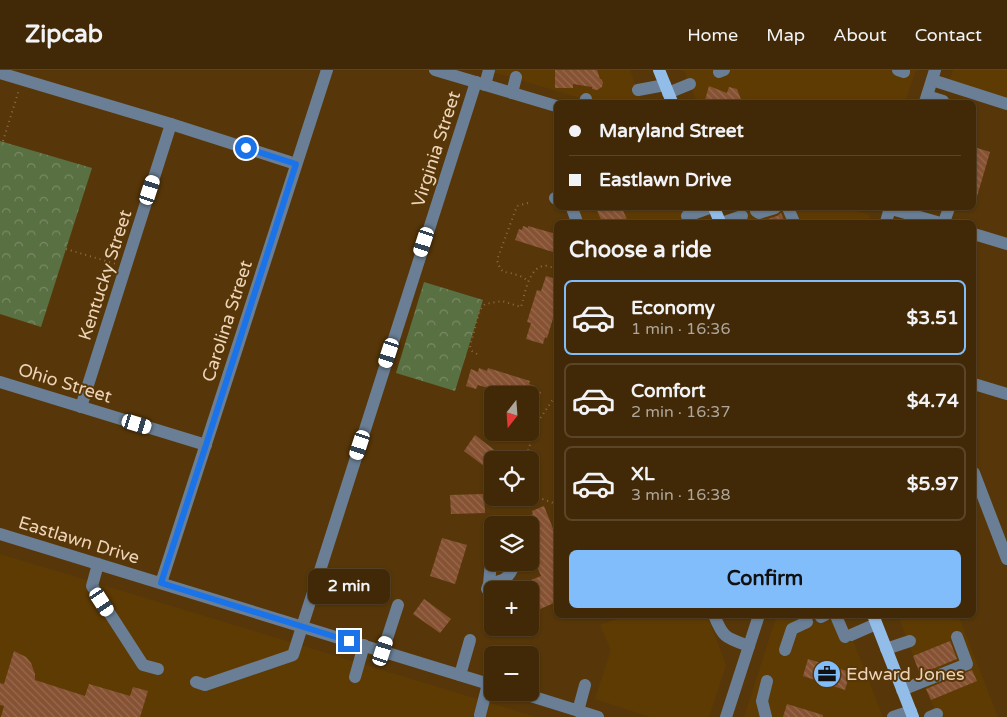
<!DOCTYPE html>
<meta charset="utf-8">
<style>
body{margin:0;font-family:"Varela Round",sans-serif;background:#4c3515;color:#f1f3f6;height:100vh;display:flex;flex-direction:column;font-size:19px;white-space:nowrap}
*{box-sizing:border-box;margin:0}
p{font-size:16px;color:#aea69b}
.icon{flex:none;width:28px;height:28px;fill:none;stroke:currentColor;stroke-width:2;stroke-linecap:round;stroke-linejoin:round}
.map{position:relative;flex:1;overflow:hidden}
.side{position:absolute;left:554px;top:150px;width:422px;height:398px;display:flex;flex-direction:column;background:#412907;border-radius:8px;box-shadow:0 1px 4px #0004,0 0 0 1px #5a4528}
.side>*{flex:none}
.banner{position:absolute;left:554px;top:30px;width:422px;height:110px;border-radius:8px;box-shadow:0 1px 4px #0004,0 0 0 1px #5a4528;display:grid;align-content:center;height:110px;padding:0 15px;background:#412907}
.needle{width:32px;rotate:197deg}
.tools{position:absolute;left:484px;top:316px;display:grid;gap:10px}
.tools a{display:grid;place-items:center;width:55px;height:55px;border-radius:8px;background:#412907;box-shadow:0 1px 4px #0004,0 0 0 1px #5a4528;font-size:25px}
.end{position:absolute;width:22px;height:22px;margin:-11px;border:6px solid #1a73e8;background:#fff;box-shadow:0 0 0 2px #fff}
.from{border-radius:50%}
.bubble{position:absolute;height:35px;border-radius:8px;background:#412907;box-shadow:0 1px 4px #0004,0 0 0 1px #5a4528;font-size:16px;font-weight:700;line-height:35px;text-align:center}
.car{position:absolute;width:15px;height:30px;margin:-15px -8px;border-radius:6px;box-shadow:0 0 4px 1px #0007;background:linear-gradient(#fff 24%,#345 0 40%,#fff 0 76%,#345 0 86%,#fff 0)}
.banner b{display:flex;align-items:center;gap:18px;height:48px;font-size:19px}
.banner b+b{border-top:1px solid #5a4528}
.banner i{width:12px;height:12px;background:#f1f3f6}
ul{padding:0;list-style:none}
li{display:flex;align-items:center;gap:15px;height:75px;margin:0 10px 8px;padding:0 5px;border:2px solid #5a4528;border-radius:8px}
li div{flex:1}
li b{display:block;font-size:19px}
li em{font-style:normal;font-weight:700}
li.current{border-color:#81bdfa}
li>.icon{width:45px;height:45px;stroke-width:1.5}
h2{padding:0 15px;font-size:22px;line-height:60px}
.cta{display:flex;gap:10px;margin-top:auto;padding:10px 15px}
.cta a{flex:1;height:58px;border-radius:8px;background:#81bdfa;color:#111;font-size:20px;font-weight:700;line-height:58px;text-align:center}
header{display:flex;align-items:center;gap:30px;box-sizing:border-box;height:70px;padding:0 25px;background:#412907;border-bottom:1px solid #5a4528}
header strong{font-size:24px}
nav{display:flex;gap:28px;margin-inline-start:auto;font-size:18px}
.map>svg:first-child{display:block}
</style>
<header>
<strong>Zipcab</strong>
<nav><a>Home</a><a>Map</a><a>About</a><a>Contact</a></nav>
</header>
<div class="map">
<svg width="1007" height="647" viewBox="0 0 1007 647">
<defs>
<pattern id="park-crowns" width="20" height="18" patternUnits="userSpaceOnUse" patternTransform="scale(1.25)"><rect width="20" height="18" fill="#597042"/><path d="M2 6a3 3 0 1 1 6 0M12 15a3 3 0 1 1 6 0" fill="none" stroke="#798a64"/></pattern>
<pattern id="building-back-hatch" width="6" height="6" patternUnits="userSpaceOnUse" patternTransform="scale(1.25)"><rect width="6" height="6" fill="#865233"/><path d="M-1 5l2 2M0 0l6 6M5-1l2 2" fill="none" stroke="#976a4e"/></pattern>
</defs>
<rect width="100%" height="100%" fill="#573709"/>
<g fill="#5f3b04">
<path d="M 486,0 L 630,0 L 642,32 L 594,32 Z"/>
<path d="M 684,0 L 916,0 L 905,32 L 697,32 Z"/>
<path d="M 953,0 L 1007,0 L 1007,38 L 947,19 Z"/>
<path d="M 577,138 L 683,138 L 689,152 L 583,152 Z"/>
<path d="M 738,138 L 846,138 L 867,144 L 870,147 L 868,152 L 744,152 Z"/>
<path d="M 0,484 L 83,509 L 536,647 L 0,647 Z"/>
<path d="M 627,545 L 707,545 L 726,595 L 709,647 L 650,647 L 595,629 L 611,580 L 600,555 Z"/>
<path d="M 777,545 L 843,545 L 883,647 L 744,647 Z"/>
<path d="M 898,545 L 958,545 L 998,647 L 938,647 L 923,612 Z"/>
</g>
<g fill="url(#park-crowns)">
<path d="M 0,71 L 92,98 L 41,257 L 0,244 Z"/>
<path d="M 424,212 L 483,230 L 455,321 L 396,303 Z"/>
</g>
<g fill="url(#building-back-hatch)">
<path d="M 555,0 L 597,0 L 600,9 L 601,9 L 603,12 L 602,17 L 597,20 L 592,19 L 592,17 L 573,14 L 573,18 L 555,18 Z"/>
<path d="M 709,16 L 727,23 L 729,17 L 737,19 L 742,32 L 713,32 L 705,30 Z"/>
<path d="M 974,77 L 990,82 L 976,130 L 974,130 Z"/>
<path d="M 596,138 L 622,138 L 628,152 L 602,152 Z"/>
<path d="M 781,143 L 785,152 L 747,152 L 753,149 L 757,151 L 761,151 L 777,146 Z"/>
<path d="M 523,156 L 528,158 L 528,156 L 556,164 L 556,183 L 515,170 L 519,159 L 522,160 Z"/>
<path d="M 546,206 L 556,209 L 556,239 L 547,268 L 545,267 L 543,274 L 526,269 L 531,253 L 527,252 L 537,220 L 541,221 Z"/>
<path d="M 479,298 L 487,301 L 488,298 L 530,311 L 529,314 L 535,316 L 534,320 L 541,322 L 536,336 L 530,334 L 530,325 L 511,325 L 478,315 L 476,319 L 466,316 L 471,299 L 478,302 Z"/>
<path d="M 475,365 L 502,386 L 499,390 L 492,390 L 492,402 L 464,381 Z"/>
<path d="M 484,424 L 485,443 L 451,444 L 450,425 Z"/>
<path d="M 544,436 L 556,466 L 556,532 L 538,540 L 533,530 L 530,531 L 530,520 L 506,520 L 541,506 L 530,479 L 530,455 L 526,447 L 533,444 L 532,441 Z"/>
<path d="M 442,468 L 467,475 L 455,514 L 430,506 Z"/>
<path d="M 424,529 L 451,549 L 440,563 L 413,544 Z"/>
<path d="M 950,571 L 957,589 L 920,604 L 913,586 Z"/>
<path d="M 14,581 L 26,587 L 31,593 L 35,604 L 35,610 L 85,626 L 89,614 L 130,626 L 133,617 L 148,621 L 140,647 L 1,647 L 4,636 L 0,635 L 0,613 L 4,614 Z"/>
<path d="M 808,589 L 850,602 L 845,620 L 803,606 Z"/>
<path d="M 972,600 L 977,611 L 931,630 L 926,619 Z"/>
<path d="M 787,634 L 823,645 L 823,647 L 783,647 Z"/>
</g>
<g fill="none" stroke-linecap="round" stroke-linejoin="round">
<g stroke="#8c6e47" stroke-width="2" stroke-dasharray="1 4" stroke-linecap="butt">
<path d="M 3,71 L 19,20"/>
<path d="M 528,133 L 517,136 L 497,190 C 502,206 504,200 517,205 C 521,206 525,209 529,211"/>
<path d="M 66,179 L 116,194"/>
<path d="M 477,284 L 472,281 L 470,276 L 480,240 L 485,234 L 502,231 L 521,237 C 525,224 529,193 548,196 C 551,197 554,198 556,199"/>
<path d="M 525,390 L 537,353 L 556,325"/>
<path d="M 530,421 L 537,427 L 556,434"/>
</g>
<g stroke="#6a7f95" stroke-width="12">
<path d="M 435,0 L 556,36"/>
<path d="M 898,0 L 904,2 L 904,0"/>
<path d="M 719,2 L 724,0"/>
<path d="M 0,3 L 171,54 L 296,94"/>
<path d="M 932,10 L 1007,34"/>
<path d="M 485,15 L 489,0"/>
<path d="M 638,20 L 665,15"/>
<path d="M 512,23 L 516,7"/>
<path d="M 668,23 L 690,14"/>
<path d="M 927,26 L 943,31"/>
<path d="M 585,32 L 586,29"/>
<path d="M 925,32 L 935,0"/>
<path d="M 555,128 L 556,129"/>
<path d="M 572,138 L 577,152"/>
<path d="M 788,138 L 794,152"/>
<path d="M 888,138 L 937,152"/>
<path d="M 756,141 L 759,143 L 775,138"/>
<path d="M 687,146 L 709,138"/>
<path d="M 725,152 L 742,146"/>
<path d="M 886,152 L 890,138"/>
<path d="M 944,152 L 949,138"/>
<path d="M 974,164 L 1007,174"/>
<path d="M 0,312 L 206,375"/>
<path d="M 974,314 L 1007,324"/>
<path d="M 81,337 L 171,54"/>
<path d="M 974,403 L 1007,489"/>
<path d="M 0,464 L 492,615"/>
<path d="M 98,494 L 92,516 L 143,595 L 158,599"/>
<path d="M 161,513 L 327,0"/>
<path d="M 489,514 C 506,510 508,509 516,492"/>
<path d="M 487,519 L 489,514 L 492,481"/>
<path d="M 714,545 C 723,568 726,568 749,576"/>
<path d="M 835,545 L 836,546 L 845,567"/>
<path d="M 821,547 L 825,545"/>
<path d="M 851,565 L 876,554"/>
<path d="M 886,579 L 910,571"/>
<path d="M 785,580 L 792,559 L 807,552"/>
<path d="M 383,581 L 398,535"/>
<path d="M 460,605 L 470,570"/>
<path d="M 355,607 L 364,575"/>
<path d="M 196,612 L 205,615 L 293,585 L 476,12"/>
<path d="M 902,620 L 967,594 L 957,567"/>
<path d="M 518,622 L 598,647"/>
<path d="M 578,641 L 585,615"/>
<path d="M 480,645 L 488,614"/>
<path d="M 726,647 L 759,545"/>
<path d="M 766,647 L 762,631 L 767,611"/>
<path d="M 893,647 L 911,641"/>
<path d="M 930,647 L 937,644"/>
</g>
<g stroke="#93bde9" stroke-width="12">
<path d="M 659,0 L 672,32"/>
<path d="M 714,138 L 720,152"/>
<path d="M 873,545 L 913,647"/>
</g>
</g>
<g fill="none" stroke-linecap="round" stroke-linejoin="round">
<path stroke="#1a73e8" stroke-width="6" d="M 246,78 L 296,94 L 206,375 L 161,513 L 349,571"/>
</g>
<defs>
<symbol id="office-disc" viewBox="-11 -11 22 22"><circle r="9.5" fill="#81bdfa" stroke="#573709"/><path d="M-6-3h4V-5.5h4V-3h4V5H-6ZM-1-4.5V-3h2v-1.5ZM-6 0V1H6V0Z" fill="#111"/></symbol>
</defs>
<g fill-rule="evenodd">
<use href="#office-disc" x="811" y="588" width="32" height="32"/>
</g>
<g text-anchor="middle" stroke-width="4" stroke-linejoin="round" paint-order="stroke">
<g font-size="18" fill="#edd4b9" stroke="#573709">
<text transform="translate(436 79) rotate(-72)" y="6">Virginia Street</text>
<text transform="translate(105 205) rotate(-72)" y="6">Kentucky Street</text>
<text transform="translate(227 251) rotate(-72)" y="6">Carolina Street</text>
<text transform="translate(65 313) rotate(17)" y="6">Ohio Street</text>
<text transform="translate(79 470) rotate(17)" y="6">Eastlawn Drive</text>
</g>
<g font-size="18" fill="#edd4b9" stroke="#573709" text-anchor="start">
<text x="846" y="610">Edward Jones</text>
</g>
</g>
</svg>
<div class="tools">
<a><svg class="needle" viewBox="-14 -14 28 28"><path d="M0-13l5 13h-10z" fill="#e53935"/><path d="M0 13l5-13h-10z" fill="#aea69b"/></svg></a>
<a><svg class="icon" aria-label="locate" viewBox="0 0 24 24"><circle cx="12" cy="12" r="6"/><path d="M12 2v4M12 18v4M2 12h4M18 12h4"/></svg></a>
<a><svg class="icon" aria-label="layers" viewBox="0 0 24 24"><path d="M12 4l9 5-9 5-9-5zM3 14l9 5 9-5"/></svg></a>
<a>+</a>
<a>−</a>
</div>
<i class="end from" style="left:246px;top:78px"></i>
<i class="end" style="left:349px;top:571px"></i>
<div class="bubble" style="left:308px;top:499px;width:82px">2 min</div>
<i class="car" style="left:150px;top:120px;rotate:18deg"></i>
<i class="car" style="left:424px;top:172px;rotate:198deg"></i>
<i class="car" style="left:389px;top:283px;rotate:198deg"></i>
<i class="car" style="left:137px;top:354px;rotate:107deg"></i>
<i class="car" style="left:360px;top:375px;rotate:198deg"></i>
<i class="car" style="left:102px;top:532px;rotate:147deg"></i>
<i class="car" style="left:383px;top:581px;rotate:18deg"></i>
<div class="banner">
<b><i class="from"></i>Maryland Street</b>
<b><i></i>Eastlawn Drive</b>
</div>
<section class="side">
<h2>Choose a ride</h2>
<ul>
<li class="current"><svg class="icon" aria-label="car" viewBox="0 0 24 24"><path d="M5 17H2v-5l4-1 3-4h7l3 4 3 1v5h-3M9 17h6M6 11h13"/><circle cx="7" cy="17" r="2"/><circle cx="17" cy="17" r="2"/></svg><div><b>Economy</b><p>1 min · 16:36</p></div><em>$3.51</em></li>
<li><svg class="icon" aria-label="car" viewBox="0 0 24 24"><path d="M5 17H2v-5l4-1 3-4h7l3 4 3 1v5h-3M9 17h6M6 11h13"/><circle cx="7" cy="17" r="2"/><circle cx="17" cy="17" r="2"/></svg><div><b>Comfort</b><p>2 min · 16:37</p></div><em>$4.74</em></li>
<li><svg class="icon" aria-label="car" viewBox="0 0 24 24"><path d="M5 17H2v-5l4-1 3-4h7l3 4 3 1v5h-3M9 17h6M6 11h13"/><circle cx="7" cy="17" r="2"/><circle cx="17" cy="17" r="2"/></svg><div><b>XL</b><p>3 min · 16:38</p></div><em>$5.97</em></li>
</ul>
<div class="cta"><a>Confirm</a></div>
</section>
</div>
